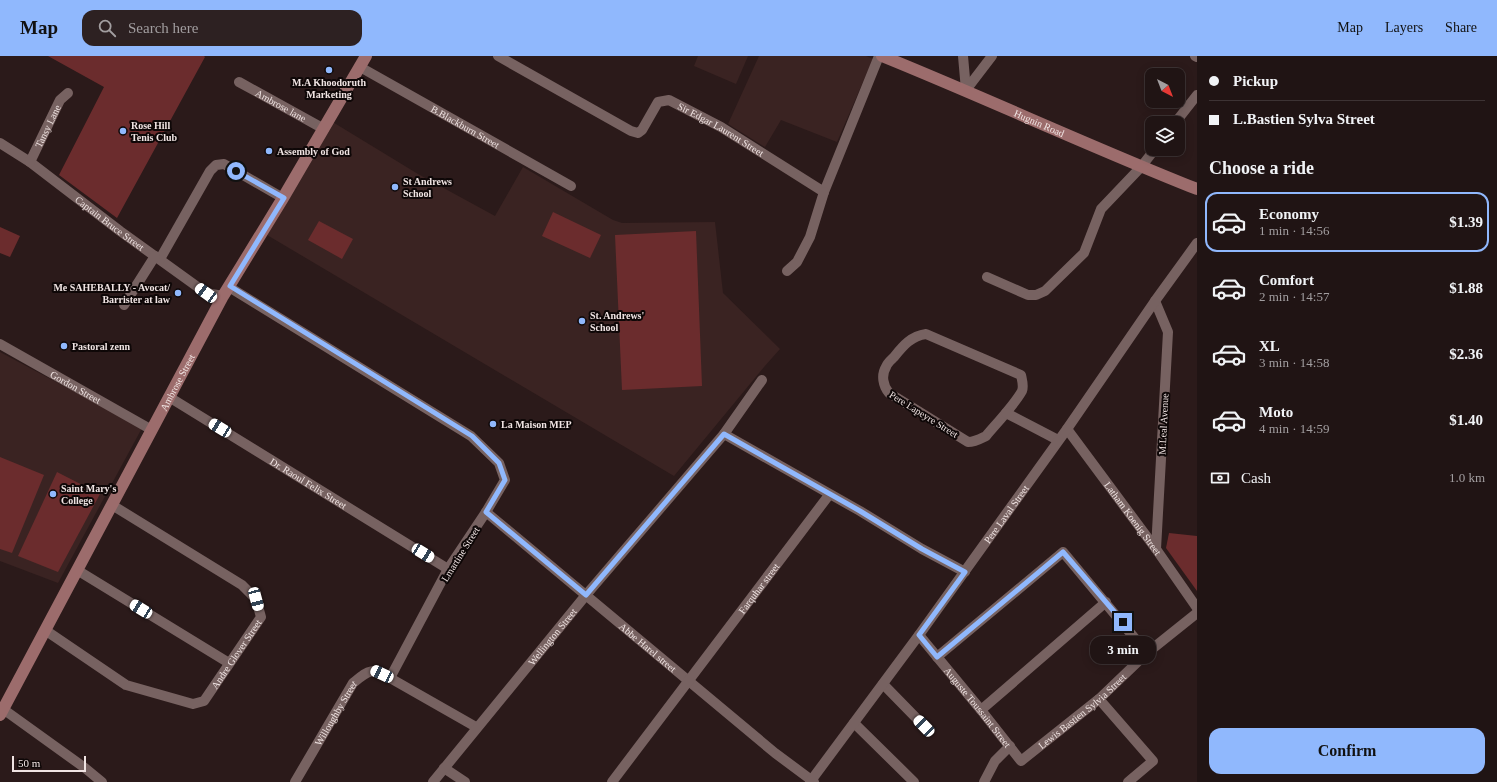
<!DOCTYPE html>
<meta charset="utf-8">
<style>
body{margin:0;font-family:"Times New Roman",serif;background:#2d2122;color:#f1f3f6;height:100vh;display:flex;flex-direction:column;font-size:15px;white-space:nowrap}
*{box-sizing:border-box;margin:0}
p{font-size:13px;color:#a29ea0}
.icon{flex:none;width:22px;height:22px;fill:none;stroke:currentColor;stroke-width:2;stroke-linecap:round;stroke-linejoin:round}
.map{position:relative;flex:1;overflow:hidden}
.side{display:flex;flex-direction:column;background:#201414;width:300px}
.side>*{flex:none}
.guide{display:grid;align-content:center;height:88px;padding:0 12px;background:#201414}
.needle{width:26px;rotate:138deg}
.buttons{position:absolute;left:1145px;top:12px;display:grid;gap:8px}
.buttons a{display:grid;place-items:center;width:40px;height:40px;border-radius:8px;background:#201414;box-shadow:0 2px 10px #0003,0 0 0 1px #3d3334;font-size:20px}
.scale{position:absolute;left:12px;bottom:10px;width:74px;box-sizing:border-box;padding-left:4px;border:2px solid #f0e4e3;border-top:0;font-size:11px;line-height:14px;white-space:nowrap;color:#f0e4e3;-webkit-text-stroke:3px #0e0707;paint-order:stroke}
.end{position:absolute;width:18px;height:18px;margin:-9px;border:5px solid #90b8fd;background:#111;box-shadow:0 0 0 2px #111}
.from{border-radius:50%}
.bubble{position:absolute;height:28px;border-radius:12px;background:#201414;box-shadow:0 2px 10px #0003,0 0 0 1px #3d3334;font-size:13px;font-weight:700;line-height:28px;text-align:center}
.car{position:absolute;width:12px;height:24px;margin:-12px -6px;border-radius:5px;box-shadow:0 0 3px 1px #0007;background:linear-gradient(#fff 24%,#345 0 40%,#fff 0 76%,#345 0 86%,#fff 0)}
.guide b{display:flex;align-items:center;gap:14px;height:38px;font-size:15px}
.guide b+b{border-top:1px solid #3d3334}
.guide i{width:10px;height:10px;background:#f1f3f6}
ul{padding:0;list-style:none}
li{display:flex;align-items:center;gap:12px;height:60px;margin:0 8px 6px;padding:0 4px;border:2px solid transparent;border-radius:12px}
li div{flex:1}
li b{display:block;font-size:15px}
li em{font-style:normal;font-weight:700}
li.active{border-color:#90b8fd}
li>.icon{width:36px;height:36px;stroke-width:1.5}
h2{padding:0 12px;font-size:18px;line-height:48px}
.pay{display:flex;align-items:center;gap:10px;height:44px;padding:0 12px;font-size:15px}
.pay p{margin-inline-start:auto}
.primary-button{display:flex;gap:8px;margin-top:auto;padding:8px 12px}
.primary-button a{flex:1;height:46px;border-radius:12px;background:#90b8fd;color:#111;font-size:16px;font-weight:700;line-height:46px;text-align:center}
header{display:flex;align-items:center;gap:24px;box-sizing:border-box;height:56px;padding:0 20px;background:#90b8fd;color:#111}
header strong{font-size:19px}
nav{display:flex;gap:22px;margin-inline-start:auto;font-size:14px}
.search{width:280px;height:36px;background:#2d2122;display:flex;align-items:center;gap:10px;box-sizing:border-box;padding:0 14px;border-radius:12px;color:#a29ea0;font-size:15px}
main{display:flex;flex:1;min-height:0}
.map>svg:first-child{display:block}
</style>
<header>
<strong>Map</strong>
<div class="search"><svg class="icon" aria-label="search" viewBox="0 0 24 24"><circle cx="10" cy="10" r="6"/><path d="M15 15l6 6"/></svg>Search here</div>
<nav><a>Map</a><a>Layers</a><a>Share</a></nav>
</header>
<main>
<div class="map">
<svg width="1197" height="726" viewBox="0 0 1197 726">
<rect width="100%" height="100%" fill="#2b1a1a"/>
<g fill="#3a2322">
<path d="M 698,0 L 748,0 L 736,28 L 694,10 Z"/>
<path d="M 759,0 L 866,0 L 873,3 L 837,86 L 781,64 L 765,91 L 728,68 Z"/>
<path d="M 331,65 L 418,118 L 495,160 L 523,111 L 613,164 L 622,167 L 715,166 L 723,237 L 780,293 L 764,311 L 674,420 L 267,179 Z"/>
<path d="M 0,296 L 142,372 L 58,527 L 0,505 Z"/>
</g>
<g fill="#6b2c2d">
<path d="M 48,0 L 204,0 L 205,1 L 117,162 L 59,119 L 104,31 Z"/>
<path d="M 553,156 L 601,179 L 590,202 L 542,180 Z"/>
<path d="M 319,165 L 353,183 L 342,203 L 308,184 Z"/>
<path d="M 0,171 L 20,180 L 10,201 L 0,197 Z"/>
<path d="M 696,175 L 702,330 L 622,334 L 615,179 Z"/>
<path d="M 0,401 L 44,419 L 12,497 L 0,493 Z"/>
<path d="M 57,416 L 100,438 L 58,516 L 18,500 Z"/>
<path d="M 1169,477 L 1197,480 L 1197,535 L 1166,492 Z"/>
</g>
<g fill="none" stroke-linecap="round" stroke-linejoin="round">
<g stroke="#776261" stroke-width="10">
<path id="s1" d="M 498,0 L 631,75 L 638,77 L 642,74 L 658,46 L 669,44 L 721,71 L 824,136 L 879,0"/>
<path d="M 963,0 L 966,34"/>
<path d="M 1195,0 L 1197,1"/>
<path id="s2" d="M 360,11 L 571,130"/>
<path id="s3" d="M 239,26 L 324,73"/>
<path d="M 966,34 L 992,0"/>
<path d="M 1175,67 L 1197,39"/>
<path id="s4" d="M 0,87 L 30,106 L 120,175 L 206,237 L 223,240"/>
<path id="s5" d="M 30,106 L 60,44 L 68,37"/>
<path d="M 160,203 L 210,115 L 216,109 L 224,108 L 283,142"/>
<path d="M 787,215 L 797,206 L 810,181 L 824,136"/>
<path d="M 987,221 L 1028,239 L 1036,239 L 1045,235 L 1084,197 L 1101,153 L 1141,111 L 1155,93"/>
<path d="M 229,231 L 471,380 L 499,407 L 505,424 L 486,456 L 448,513 L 390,622"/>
<path d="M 1155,245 L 1168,276 L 1156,493"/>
<path d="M 124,249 L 155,200"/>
<path d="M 926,278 L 1021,319 C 1022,324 1024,330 1022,335 C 1015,348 996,368 986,380 C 980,383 975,386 968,386 L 889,337 C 883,330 881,319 886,311 C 887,307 891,304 894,301 C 903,290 911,280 926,278 Z"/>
<path id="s6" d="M 0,288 L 152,374"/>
<path id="s7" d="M 169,341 L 448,513"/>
<path d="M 1006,357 L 1058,384"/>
<path id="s8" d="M 1067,373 L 1156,493 L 1197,552"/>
<path d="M 724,378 L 860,455 L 922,493 L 965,516"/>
<path id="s9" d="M 486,456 L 775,697 L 814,726"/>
<path d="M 77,514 L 229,607"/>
<path id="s10" d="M 45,574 L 126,629 L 193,648 L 204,645 L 261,561 L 256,543 L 242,529 L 112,449"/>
<path id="s11" d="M 919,579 L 981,654 L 1021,705 L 1099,643 L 1147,597 L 1197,557"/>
<path d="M 937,601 L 1063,496 L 1147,597"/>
<path d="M 883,628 L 924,670"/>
<path d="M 1099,643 L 1153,705 L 1128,726"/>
<path d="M 3,653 L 85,712 L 102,726"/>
<path d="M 981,654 L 1106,546"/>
<path d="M 854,667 L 914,726"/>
<path d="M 444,712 L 465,726"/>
<path id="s12" d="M 295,726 L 353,627 C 370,613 370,612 390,622 L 476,671"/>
<path id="s13" d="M 433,726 L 586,539 L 724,378 L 762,324"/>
<path id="s14" d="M 612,726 L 829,439"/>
<path id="s15" d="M 810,726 L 919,579 L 1067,373 L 1155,245 L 1197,187"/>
<path d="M 984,726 L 995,705 L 1010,690"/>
</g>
<g stroke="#9c6c6c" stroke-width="12">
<path id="s16" d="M 882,0 C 988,43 1091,91 1197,133"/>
<path id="s17" d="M 0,659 L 223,240 L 283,142 L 366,0"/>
</g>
</g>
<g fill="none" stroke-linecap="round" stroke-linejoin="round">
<path stroke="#90b8fd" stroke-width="5" d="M 236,115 L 284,142 L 230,230 L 472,380 L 499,407 L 505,424 L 486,456 L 586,539 L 724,378 L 860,455 L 922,493 L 965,516 L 919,579 L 937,601 L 1063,496 L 1123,566"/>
</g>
<g fill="#90b8fd" stroke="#0e0707" stroke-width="1.5">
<circle cx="329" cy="14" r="4"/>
<circle cx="123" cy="75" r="4"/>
<circle cx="269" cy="95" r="4"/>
<circle cx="395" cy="131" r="4"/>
<circle cx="178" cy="237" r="4"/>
<circle cx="582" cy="265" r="4"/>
<circle cx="64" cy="290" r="4"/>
<circle cx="493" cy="368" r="4"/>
<circle cx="53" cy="438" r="4"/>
</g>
<g text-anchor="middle" stroke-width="4" stroke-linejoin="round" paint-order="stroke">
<g font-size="10" font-weight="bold" fill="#f0e4e3" stroke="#0e0707" text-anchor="start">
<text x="329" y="30" text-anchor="middle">M.A Khoodoruth<tspan x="329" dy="12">Marketing</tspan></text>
<text x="131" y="73">Rose Hill<tspan x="131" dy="12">Tenis Club</tspan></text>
<text x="277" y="99">Assembly of God</text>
<text x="403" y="129">St Andrews<tspan x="403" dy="12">School</tspan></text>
<text x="170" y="235" text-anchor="end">Me SAHEBALLY - Avocat/<tspan x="170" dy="12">Barrister at law</tspan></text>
<text x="590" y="263">St. Andrews'<tspan x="590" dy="12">School</tspan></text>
<text x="72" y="294">Pastoral zenn</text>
<text x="501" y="372">La Maison MEP</text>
<text x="61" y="436">Saint Mary's<tspan x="61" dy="12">College</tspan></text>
</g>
<g font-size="10" fill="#f0e4e3" stroke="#0e0707">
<text dy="4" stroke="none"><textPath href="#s3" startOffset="48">Ambrose lane</textPath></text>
<text dy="4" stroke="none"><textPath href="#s16" startOffset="171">Hugnin Road</textPath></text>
<text dy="4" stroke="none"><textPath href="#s5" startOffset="40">Tansy Lane</textPath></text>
<text dy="4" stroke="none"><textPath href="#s2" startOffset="121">B.Blackburn Street</textPath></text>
<text dy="4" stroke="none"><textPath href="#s1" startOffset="268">Sir Edgar Laurent Street</textPath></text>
<text dy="4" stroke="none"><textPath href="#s4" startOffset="136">Captain Bruce Street</textPath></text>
<text dy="4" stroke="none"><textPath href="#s17" startOffset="377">Ambrose Street</textPath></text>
<text dy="4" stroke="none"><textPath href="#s6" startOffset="87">Gordon Street</textPath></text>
<text transform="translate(924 358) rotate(32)" y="4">Pere Lapeyre Street</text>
<text transform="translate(1163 368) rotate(-87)" y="4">M.Leal Avenue</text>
<text dy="4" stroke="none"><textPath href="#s7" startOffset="164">Dr. Raoul Felix Street</textPath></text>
<text dy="4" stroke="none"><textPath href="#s15" startOffset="332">Pere Laval Street</textPath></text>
<text dy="4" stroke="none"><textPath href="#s8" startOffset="111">Latham Koenig Street</textPath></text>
<text transform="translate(460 498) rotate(-58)" y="4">Lmartine Street</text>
<text dy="4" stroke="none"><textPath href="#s14" startOffset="243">Farquhar street</textPath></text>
<text dy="4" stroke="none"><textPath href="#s13" startOffset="188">Wellington Street</textPath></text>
<text dy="4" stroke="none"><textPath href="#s9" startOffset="211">Abbe Harel street</textPath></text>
<text dy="4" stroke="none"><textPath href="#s10" startOffset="236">Andre Glover Street</textPath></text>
<text dy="4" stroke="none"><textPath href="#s11" startOffset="93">Auguste Toussaint Street</textPath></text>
<text dy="4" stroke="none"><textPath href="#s11" startOffset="241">Lewis Bastien Sylvia Street</textPath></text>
<text dy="4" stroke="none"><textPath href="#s12" startOffset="80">Willoughby Street</textPath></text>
</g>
</g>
</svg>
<div class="buttons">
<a><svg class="needle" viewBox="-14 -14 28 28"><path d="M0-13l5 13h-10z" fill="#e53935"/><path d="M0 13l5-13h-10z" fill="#a29ea0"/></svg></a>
<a><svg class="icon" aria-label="layers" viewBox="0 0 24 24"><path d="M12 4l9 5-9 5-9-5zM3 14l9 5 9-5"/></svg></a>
</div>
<div class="scale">50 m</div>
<i class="end from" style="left:236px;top:115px"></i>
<i class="end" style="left:1123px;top:566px"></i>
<div class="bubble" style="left:1090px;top:580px;width:66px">3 min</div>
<i class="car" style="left:206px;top:237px;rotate:306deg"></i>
<i class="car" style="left:220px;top:372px;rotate:301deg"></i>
<i class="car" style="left:423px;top:497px;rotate:122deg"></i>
<i class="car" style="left:256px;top:543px;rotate:165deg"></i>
<i class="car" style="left:141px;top:553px;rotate:302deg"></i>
<i class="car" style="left:382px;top:618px;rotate:295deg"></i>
<i class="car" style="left:924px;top:670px;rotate:316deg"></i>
</div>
<section class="side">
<div class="guide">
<b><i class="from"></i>Pickup</b>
<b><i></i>L.Bastien Sylva Street</b>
</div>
<h2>Choose a ride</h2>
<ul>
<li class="active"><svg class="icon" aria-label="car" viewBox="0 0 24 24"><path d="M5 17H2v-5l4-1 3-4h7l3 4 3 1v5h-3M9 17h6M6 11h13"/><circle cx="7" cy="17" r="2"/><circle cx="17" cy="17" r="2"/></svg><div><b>Economy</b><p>1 min · 14:56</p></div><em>$1.39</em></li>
<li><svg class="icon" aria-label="car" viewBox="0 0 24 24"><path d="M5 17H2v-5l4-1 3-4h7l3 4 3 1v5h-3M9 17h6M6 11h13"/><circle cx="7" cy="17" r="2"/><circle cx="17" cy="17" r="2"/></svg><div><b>Comfort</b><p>2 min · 14:57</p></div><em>$1.88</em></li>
<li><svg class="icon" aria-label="car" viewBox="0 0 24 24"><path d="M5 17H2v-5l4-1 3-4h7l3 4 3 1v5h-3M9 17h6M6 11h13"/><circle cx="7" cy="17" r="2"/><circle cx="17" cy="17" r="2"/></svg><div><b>XL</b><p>3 min · 14:58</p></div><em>$2.36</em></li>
<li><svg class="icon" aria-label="car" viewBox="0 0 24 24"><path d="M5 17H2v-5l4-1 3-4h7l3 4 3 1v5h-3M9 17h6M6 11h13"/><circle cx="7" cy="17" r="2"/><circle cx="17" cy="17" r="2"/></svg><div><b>Moto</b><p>4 min · 14:59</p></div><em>$1.40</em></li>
</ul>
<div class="pay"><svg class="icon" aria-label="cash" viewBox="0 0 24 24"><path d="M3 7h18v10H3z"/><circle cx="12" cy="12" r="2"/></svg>Cash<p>1.0 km</p></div>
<div class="primary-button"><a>Confirm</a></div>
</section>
</main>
